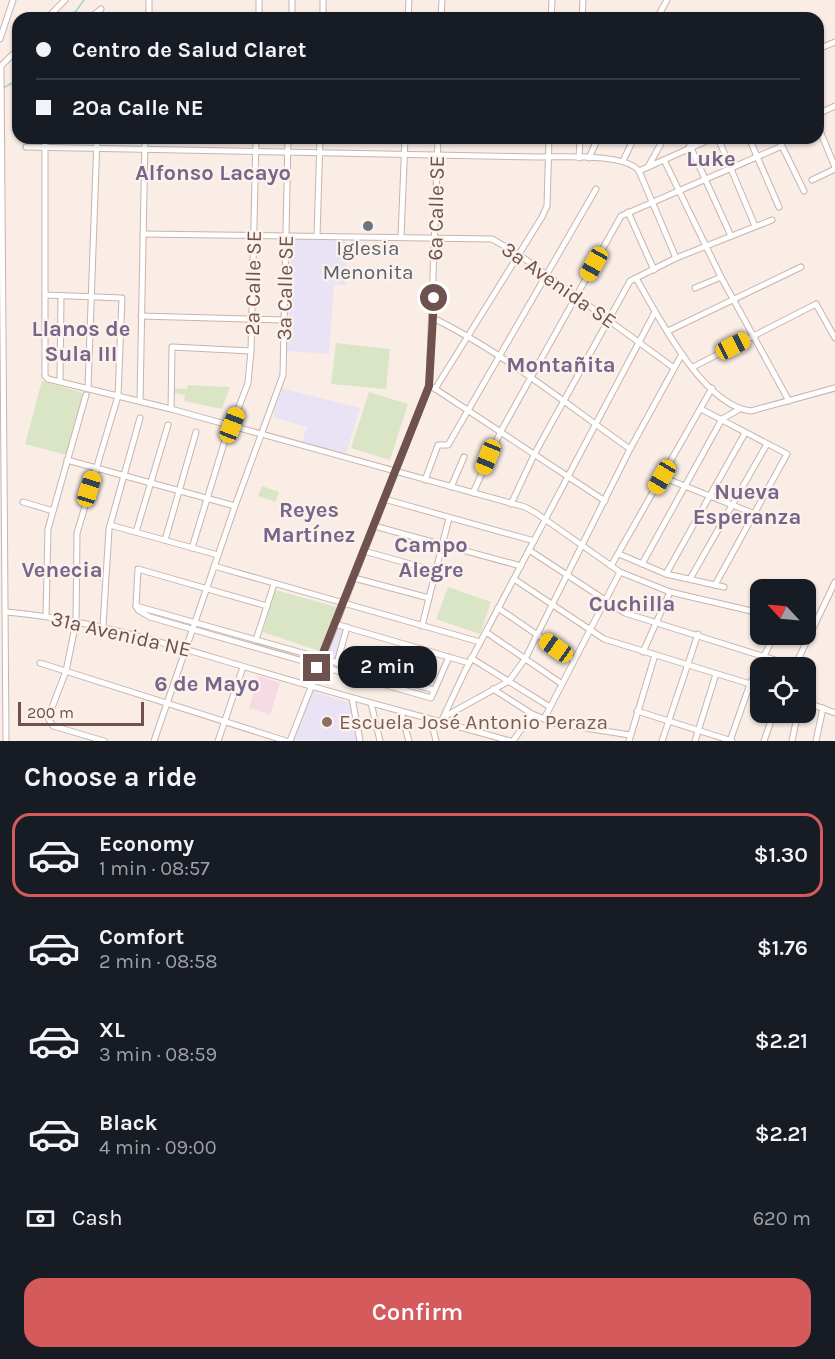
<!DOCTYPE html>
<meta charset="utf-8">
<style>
body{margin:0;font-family:Karla,sans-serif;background:#242831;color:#f1f3f6;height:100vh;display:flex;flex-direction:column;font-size:22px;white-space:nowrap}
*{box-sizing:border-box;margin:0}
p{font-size:20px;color:#9ea1a6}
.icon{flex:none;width:33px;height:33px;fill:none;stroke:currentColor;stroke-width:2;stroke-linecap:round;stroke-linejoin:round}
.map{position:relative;height:741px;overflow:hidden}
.side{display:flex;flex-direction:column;background:#171b24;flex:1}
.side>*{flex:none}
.top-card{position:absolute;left:12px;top:12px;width:812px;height:132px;border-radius:18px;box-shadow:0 2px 4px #0004;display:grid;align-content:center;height:132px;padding:0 24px;background:#171b24}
.needle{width:39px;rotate:296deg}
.tools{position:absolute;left:750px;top:579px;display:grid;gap:12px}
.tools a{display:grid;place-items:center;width:66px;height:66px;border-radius:12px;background:#171b24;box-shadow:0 2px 4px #0004;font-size:30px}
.scale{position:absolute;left:18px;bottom:15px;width:126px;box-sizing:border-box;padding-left:6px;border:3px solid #6f524e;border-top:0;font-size:16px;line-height:21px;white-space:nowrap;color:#6f524e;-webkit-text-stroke:4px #fcf2eb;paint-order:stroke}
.end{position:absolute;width:27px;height:27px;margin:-14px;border:8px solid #6f524e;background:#fff;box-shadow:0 0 0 3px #fff}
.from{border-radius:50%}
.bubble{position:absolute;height:42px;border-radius:18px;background:#171b24;box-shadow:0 2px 4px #0004;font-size:20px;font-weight:600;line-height:42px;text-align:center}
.car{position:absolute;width:18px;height:36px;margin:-18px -9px;border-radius:8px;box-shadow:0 0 4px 2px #0007;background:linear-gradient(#f5c518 24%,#345 0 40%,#f5c518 0 76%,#345 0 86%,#f5c518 0)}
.top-card b{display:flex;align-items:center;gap:21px;height:57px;font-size:22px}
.top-card b+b{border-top:2px solid #363941}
.top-card i{width:15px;height:15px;background:#f1f3f6}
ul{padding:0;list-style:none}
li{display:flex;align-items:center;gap:18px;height:84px;margin:0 12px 9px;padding:0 12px;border:3px solid transparent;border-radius:18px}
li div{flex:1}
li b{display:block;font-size:22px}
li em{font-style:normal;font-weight:600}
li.selected{border-color:#d45a5c}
li>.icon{width:54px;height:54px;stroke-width:1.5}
h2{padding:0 24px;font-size:27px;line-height:72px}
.pay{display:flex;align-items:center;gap:15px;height:66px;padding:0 24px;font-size:22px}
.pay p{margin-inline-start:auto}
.button{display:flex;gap:12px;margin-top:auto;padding:12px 24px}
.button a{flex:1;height:69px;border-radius:18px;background:#d45a5c;color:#fff;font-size:24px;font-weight:600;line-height:69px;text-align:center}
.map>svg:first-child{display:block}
</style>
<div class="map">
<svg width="835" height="741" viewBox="0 0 835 741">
<rect width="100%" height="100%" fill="#f9ede6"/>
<g fill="#eae2f5">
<path d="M 292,238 L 346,238 L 346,285 L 334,285 L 329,354 L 287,351 Z"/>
<path d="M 281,388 L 360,408 L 346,454 L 302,443 L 307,427 L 273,417 Z"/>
<path d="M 336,626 L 345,629 L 336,660 L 324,656 Z"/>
<path d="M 311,691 L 350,703 L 356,741 L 294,740 Z"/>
</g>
<path fill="#f6dae4" d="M 259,676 L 280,683 L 270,715 L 249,708 Z"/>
<g fill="#dae5c6">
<path d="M 336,343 L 390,349 L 386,389 L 331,384 Z"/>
<path d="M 42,381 L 83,393 L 66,455 L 25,444 Z"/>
<path d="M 188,385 L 230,387 L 222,409 L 184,401 L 185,395 L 173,393 L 174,388 L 187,389 Z"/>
<path d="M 369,392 L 408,404 L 390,460 L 351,448 Z"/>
<path d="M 262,486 L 279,492 L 275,502 L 258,496 Z"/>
<path d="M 448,587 L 491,602 L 480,634 L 436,619 Z"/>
<path d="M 275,590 L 337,607 L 319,651 L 263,632 Z"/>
</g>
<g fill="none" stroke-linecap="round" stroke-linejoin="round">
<g stroke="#a4d0cd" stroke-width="1.5">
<path d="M 65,18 L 76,11 L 84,0"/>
<path d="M 3,88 L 18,80"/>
</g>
<defs>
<g id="minor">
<path d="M 47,18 L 65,0"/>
<path d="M 90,18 L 101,9"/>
<path d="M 149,18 L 149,0"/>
<path d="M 259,18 L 259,0"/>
<path d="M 292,18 L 292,0"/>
<path d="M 323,18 L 323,0"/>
<path d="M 408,18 L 409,0"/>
<path d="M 441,18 L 442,0"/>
<path d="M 551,18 L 552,0"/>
<path d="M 582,18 L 583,0"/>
<path d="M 657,18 L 667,0"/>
<path d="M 0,39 L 13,0"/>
<path d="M 818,49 L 835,42"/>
<path d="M 818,114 L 835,106"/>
<path d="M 818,126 L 835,167"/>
<path d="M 45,138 L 45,376 L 48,379 L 171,409 L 525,507 L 536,513 L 620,572 L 670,592 L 760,613"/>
<path d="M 718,138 L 755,226"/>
<path d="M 749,138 L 779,207"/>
<path d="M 778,138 L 804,191"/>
<path d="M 26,147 C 197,149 367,155 538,157 C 560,157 626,153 639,171 L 676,258"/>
<path d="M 691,148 L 731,236"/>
<path d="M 688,149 L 694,138"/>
<path d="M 579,158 L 580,138"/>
<path d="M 589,158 L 598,138"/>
<path d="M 664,160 L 721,277 L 789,401"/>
<path d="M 623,161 L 634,138"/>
<path d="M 648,167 L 664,138"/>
<path d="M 639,171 L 713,138"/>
<path d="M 812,180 L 835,169"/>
<path d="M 628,212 L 654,270"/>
<path d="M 143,234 L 492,239 L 518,254 L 674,368"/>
<path d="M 317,236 L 320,138"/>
<path d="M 401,237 L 405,138"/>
<path d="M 636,278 C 658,316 703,406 751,411 L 835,388"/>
<path d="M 695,288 L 721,277"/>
<path d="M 45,295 L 122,298 L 118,396 L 77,533 L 76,622 L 66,671 L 48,718 L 53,726 L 104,741"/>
<path d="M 141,316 L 284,320"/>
<path d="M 433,318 C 503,352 566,404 630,449"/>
<path d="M 668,331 L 801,267"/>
<path d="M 693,367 L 816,304 L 835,338"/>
<path d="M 60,381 L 61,296"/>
<path d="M 88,388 L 97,138"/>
<path d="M 434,388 L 605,501"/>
<path d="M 435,389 L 542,217 L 547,206 L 549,138"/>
<path d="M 140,401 L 145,138"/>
<path d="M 171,409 L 172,347 L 251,351"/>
<path d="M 701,409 L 787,454 L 715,585"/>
<path d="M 232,425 L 248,383 L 251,351 L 256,138"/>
<path d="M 67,460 L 235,506"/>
<path d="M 662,477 L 755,514"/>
<path d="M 425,480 L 438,445 L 448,445 L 596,189"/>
<path d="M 451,487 L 464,457"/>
<path d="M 473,493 L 501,431 L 621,216 L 782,146"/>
<path d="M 384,499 L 534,541"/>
<path d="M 23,502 L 53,511"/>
<path d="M 511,504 L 535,453 L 630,281 L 676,258 L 772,220"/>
<path d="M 110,525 L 218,555"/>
<path d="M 374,526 L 521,566"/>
<path d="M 136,532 L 168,425"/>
<path d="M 165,540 L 196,432"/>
<path d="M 192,548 L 225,440"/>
<path d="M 529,550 L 625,613 L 794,666"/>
<path d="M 364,551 L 435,571"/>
<path d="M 619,554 L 666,574 L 724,587"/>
<path d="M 642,564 L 722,419 L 738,410"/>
<path d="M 214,566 L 480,642"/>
<path d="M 611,566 L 712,388"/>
<path d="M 666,574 L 745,433"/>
<path d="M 354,578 L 429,598"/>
<path d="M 514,579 L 604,639 L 760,687"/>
<path d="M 690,579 L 767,444"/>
<path d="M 136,606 L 138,610 L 150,617 L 431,698 L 449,657"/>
<path d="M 136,606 L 434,690"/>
<path d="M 136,606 L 138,569 L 267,606"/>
<path d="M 498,608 L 574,660"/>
<path d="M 7,612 C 88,619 164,643 242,666 C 331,693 421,716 510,741"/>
<path d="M 46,616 L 48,529 L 86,395"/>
<path d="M 335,624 L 469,663"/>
<path d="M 103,626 L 109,529 L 140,418"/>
<path d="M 422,626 L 449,518"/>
<path d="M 486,632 L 562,684"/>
<path d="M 256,640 L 274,584"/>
<path d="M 643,652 L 670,592"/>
<path d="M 471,658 L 550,707"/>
<path d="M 40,663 L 286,741"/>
<path d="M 337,663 L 347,627"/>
<path d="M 794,668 L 835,582"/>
<path d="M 493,689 L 532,714 L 554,723 L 630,735"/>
<path d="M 352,698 L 360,741"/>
<path d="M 806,702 L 835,713"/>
<path d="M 371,703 L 380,741"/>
<path d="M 637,711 L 732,741"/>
<path d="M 401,713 L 409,741"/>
<path d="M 444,717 L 509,681 L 525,659 L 630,449 L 682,354"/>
<path d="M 544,719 L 620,572"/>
<path d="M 431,720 L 436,741"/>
<path d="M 441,722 L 465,671 L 655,312"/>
<path d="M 6,741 L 1,66 L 18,49"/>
<path d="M 154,741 L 235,506 L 283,375 L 288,138"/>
<path d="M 218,741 L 243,667"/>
<path d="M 290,741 L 429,386 L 438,138"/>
<path d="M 513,741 L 532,714"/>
<path d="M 629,741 L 655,655"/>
<path d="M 662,741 L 698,634"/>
<path d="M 695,741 L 716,674"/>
<path d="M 730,741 L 750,684 L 775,634"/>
<path d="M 764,741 L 774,712"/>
<path d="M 792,741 L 798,712"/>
<path d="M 816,741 L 823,708"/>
</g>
</defs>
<use href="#minor" stroke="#c9b4ad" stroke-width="7"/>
<use href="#minor" stroke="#fff" stroke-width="5"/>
</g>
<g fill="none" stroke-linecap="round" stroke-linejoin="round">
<path stroke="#6f524e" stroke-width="8" d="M 317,668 L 429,386 L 434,298"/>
</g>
<circle fill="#6b7280" stroke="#fcf2eb" stroke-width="2" cx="368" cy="226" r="6"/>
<circle fill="#8d6e63" stroke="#fcf2eb" stroke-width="2" cx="327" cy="722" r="6"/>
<g text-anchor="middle" stroke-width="4.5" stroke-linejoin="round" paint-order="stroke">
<g font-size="21" fill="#6f524e" stroke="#fcf2eb">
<text transform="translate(436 208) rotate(-89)" y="7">6a Calle SE</text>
<text transform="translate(253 283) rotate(-89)" y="7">2a Calle SE</text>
<text transform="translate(559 285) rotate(35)" y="7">3a Avenida SE</text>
<text transform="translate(285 288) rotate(-89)" y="7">3a Calle SE</text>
<text transform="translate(121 634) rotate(13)" y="7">31a Avenida NE</text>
</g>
<g font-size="21" fill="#5b616d" stroke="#fcf2eb">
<text x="368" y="255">Iglesia<tspan x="368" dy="24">Menonita</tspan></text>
</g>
<g font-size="21" fill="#785e54" stroke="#fcf2eb" text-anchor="start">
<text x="339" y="729">Escuela José Antonio Peraza</text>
</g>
<g font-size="22" font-weight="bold" fill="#76668b" stroke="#fcf2eb">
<text x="711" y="166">Luke</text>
<text x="213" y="180">Alfonso Lacayo</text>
<text x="81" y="336">Llanos de<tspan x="81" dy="25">Sula III</tspan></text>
<text x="561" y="372">Montañita</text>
<text x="747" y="499">Nueva<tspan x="747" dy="25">Esperanza</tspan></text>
<text x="309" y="517">Reyes<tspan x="309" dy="25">Martínez</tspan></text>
<text x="431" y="552">Campo<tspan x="431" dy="25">Alegre</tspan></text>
<text x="62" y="577">Venecia</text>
<text x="632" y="611">Cuchilla</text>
<text x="207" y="691">6 de Mayo</text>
</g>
</g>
</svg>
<div class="tools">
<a><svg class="needle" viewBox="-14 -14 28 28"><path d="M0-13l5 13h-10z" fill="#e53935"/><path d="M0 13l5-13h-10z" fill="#9ea1a6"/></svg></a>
<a><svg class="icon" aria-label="locate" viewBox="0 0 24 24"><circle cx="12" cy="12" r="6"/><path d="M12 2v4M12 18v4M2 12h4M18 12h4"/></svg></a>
</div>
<div class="scale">200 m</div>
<i class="end from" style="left:434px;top:298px"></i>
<i class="end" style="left:317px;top:668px"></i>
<div class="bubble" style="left:338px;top:646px;width:99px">2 min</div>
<i class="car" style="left:594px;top:264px;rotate:209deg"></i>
<i class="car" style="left:733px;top:346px;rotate:63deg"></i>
<i class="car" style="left:232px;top:425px;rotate:21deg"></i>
<i class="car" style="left:488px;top:457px;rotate:202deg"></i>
<i class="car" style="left:662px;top:477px;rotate:210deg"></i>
<i class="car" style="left:89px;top:489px;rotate:17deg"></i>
<i class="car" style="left:556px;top:648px;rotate:305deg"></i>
<div class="top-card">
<b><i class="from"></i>Centro de Salud Claret</b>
<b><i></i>20a Calle NE</b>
</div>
</div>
<section class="side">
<h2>Choose a ride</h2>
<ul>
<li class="selected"><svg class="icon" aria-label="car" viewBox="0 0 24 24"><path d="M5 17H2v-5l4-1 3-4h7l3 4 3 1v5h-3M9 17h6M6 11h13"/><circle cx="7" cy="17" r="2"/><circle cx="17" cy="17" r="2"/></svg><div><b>Economy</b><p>1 min · 08:57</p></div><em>$1.30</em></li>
<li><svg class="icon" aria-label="car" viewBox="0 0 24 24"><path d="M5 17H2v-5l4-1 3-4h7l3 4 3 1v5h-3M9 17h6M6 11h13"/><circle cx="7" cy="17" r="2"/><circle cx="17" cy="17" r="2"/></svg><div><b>Comfort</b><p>2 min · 08:58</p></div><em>$1.76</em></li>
<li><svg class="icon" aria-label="car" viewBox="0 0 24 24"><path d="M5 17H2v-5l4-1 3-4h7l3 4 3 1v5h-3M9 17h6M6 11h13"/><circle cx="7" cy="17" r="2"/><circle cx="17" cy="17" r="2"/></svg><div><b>XL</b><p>3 min · 08:59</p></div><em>$2.21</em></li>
<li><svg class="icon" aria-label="car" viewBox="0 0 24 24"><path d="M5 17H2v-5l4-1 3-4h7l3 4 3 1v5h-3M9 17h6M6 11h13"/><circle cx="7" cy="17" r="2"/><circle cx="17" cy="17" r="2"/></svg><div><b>Black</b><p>4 min · 09:00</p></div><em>$2.21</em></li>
</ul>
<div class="pay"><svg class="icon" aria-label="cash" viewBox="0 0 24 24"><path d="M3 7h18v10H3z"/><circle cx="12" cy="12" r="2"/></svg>Cash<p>620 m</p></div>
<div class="button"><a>Confirm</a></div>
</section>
